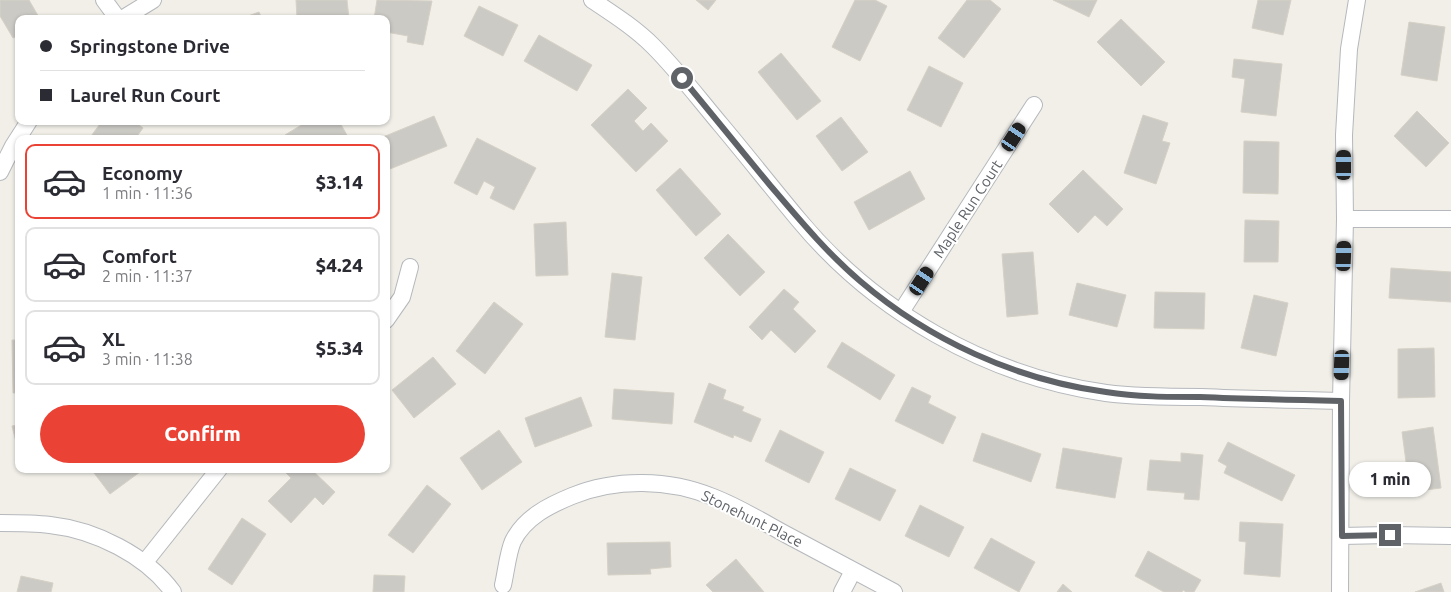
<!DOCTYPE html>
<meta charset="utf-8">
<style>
body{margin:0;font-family:Ubuntu,sans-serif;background:#f7f7f7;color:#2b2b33;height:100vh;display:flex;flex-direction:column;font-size:19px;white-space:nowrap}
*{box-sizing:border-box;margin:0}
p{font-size:16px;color:#7c7c81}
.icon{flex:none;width:28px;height:28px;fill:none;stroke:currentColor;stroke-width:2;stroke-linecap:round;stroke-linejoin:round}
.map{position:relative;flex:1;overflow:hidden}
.drawer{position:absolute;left:15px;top:135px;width:375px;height:338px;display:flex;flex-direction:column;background:#fff;border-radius:10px;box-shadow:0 1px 4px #0004}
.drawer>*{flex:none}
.guide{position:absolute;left:15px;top:15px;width:375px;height:110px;border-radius:10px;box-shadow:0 1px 4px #0004;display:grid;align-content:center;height:110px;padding:0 25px;background:#fff}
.end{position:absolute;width:22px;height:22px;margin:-11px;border:6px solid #5f6368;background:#fff;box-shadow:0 0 0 2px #fff}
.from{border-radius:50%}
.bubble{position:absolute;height:35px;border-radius:18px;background:#fff;box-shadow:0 1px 4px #0004;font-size:16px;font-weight:800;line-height:35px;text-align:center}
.car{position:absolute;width:15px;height:30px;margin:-15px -8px;border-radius:6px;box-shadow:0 0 4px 1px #0007;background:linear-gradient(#222 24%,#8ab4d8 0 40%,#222 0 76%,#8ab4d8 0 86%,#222 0)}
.guide b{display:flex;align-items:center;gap:18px;height:48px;font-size:19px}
.guide b+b{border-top:1px solid #e1e1e2}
.guide i{width:12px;height:12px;background:#2b2b33}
ul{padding:9px 0 0;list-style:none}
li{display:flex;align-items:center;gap:15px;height:75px;margin:0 10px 8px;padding:0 15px;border:2px solid #e1e1e2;border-radius:10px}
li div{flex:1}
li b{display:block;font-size:19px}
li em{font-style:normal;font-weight:800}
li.current{border-color:#ea4335}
li>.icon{width:45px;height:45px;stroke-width:1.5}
.cta{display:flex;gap:10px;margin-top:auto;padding:10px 25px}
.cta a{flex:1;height:58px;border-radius:30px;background:#ea4335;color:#fff;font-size:20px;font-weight:800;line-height:58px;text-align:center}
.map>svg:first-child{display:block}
</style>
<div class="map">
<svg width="1451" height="592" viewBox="0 0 1451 592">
<rect width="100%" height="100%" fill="#f1efe8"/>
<g fill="#cccac5" stroke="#d6d1c6">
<path d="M 0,0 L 29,0 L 40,19 L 19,19 L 19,35 L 13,38 L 0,16 Z"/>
<path d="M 296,0 L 347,0 L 349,19 L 297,19 Z"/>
<path d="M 377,0 L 432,1 L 423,45 L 407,42 L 408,36 L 386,32 L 386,19 L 374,19 Z"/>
<path d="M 696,0 L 716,0 L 708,10 Z"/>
<path d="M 855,0 L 875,0 L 887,6 L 860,61 L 832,47 Z"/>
<path d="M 967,0 L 990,0 L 1001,9 L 964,58 L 938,38 Z"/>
<path d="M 1053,0 L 1097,0 L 1089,17 Z"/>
<path d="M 1258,0 L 1291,0 L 1283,35 L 1252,28 Z"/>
<path d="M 479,6 L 518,25 L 503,56 L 464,36 Z"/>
<path d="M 259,12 L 262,19 L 240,19 Z"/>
<path d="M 1121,19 L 1165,62 L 1141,86 L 1097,42 Z"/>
<path d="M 1409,22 L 1445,27 L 1437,81 L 1401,75 Z"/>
<path d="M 539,35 L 592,65 L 577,91 L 524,61 Z"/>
<path d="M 781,53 L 821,101 L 797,120 L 758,72 Z"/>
<path d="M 1234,59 L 1282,64 L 1276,116 L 1241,112 L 1245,79 L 1232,77 Z"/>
<path d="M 929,66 L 963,83 L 941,127 L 907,110 Z"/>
<path d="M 628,89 L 647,108 L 634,121 L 643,131 L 651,123 L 668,141 L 636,172 L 591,125 Z"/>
<path d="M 1417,111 L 1449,143 L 1426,167 L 1394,136 Z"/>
<path d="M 1143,115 L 1168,123 L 1162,141 L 1170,143 L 1156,184 L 1124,173 Z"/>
<path d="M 434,116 L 447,146 L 390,169 L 386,161 L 386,139 L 378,139 Z"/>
<path d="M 841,117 L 868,152 L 842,171 L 816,136 Z"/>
<path d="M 102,121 L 134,121 L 143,128 L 135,139 L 89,139 Z"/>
<path d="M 308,121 L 339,121 L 348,137 L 344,139 L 287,139 L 285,135 Z"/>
<path d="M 477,138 L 536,168 L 514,210 L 490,198 L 495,187 L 484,181 L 477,195 L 454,183 Z"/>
<path d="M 1244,141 L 1279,142 L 1278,194 L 1243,193 Z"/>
<path d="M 680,168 L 721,214 L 696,236 L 656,190 Z"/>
<path d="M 1083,170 L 1123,209 L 1107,226 L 1095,215 L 1078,233 L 1049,204 Z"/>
<path d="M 910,171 L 925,199 L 869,230 L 854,202 Z"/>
<path d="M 1245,220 L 1279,221 L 1278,262 L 1244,262 Z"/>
<path d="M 566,222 L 568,275 L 536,276 L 534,224 Z"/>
<path d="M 728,234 L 765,272 L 740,296 L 704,258 Z"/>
<path d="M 1033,252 L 1038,314 L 1007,317 L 1002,254 Z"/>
<path d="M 1391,268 L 1451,272 L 1451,302 L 1389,298 Z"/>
<path d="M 612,273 L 642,277 L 635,340 L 605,337 Z"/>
<path d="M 1077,283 L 1126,295 L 1117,327 L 1069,315 Z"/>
<path d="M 784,289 L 799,302 L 793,309 L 816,331 L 795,353 L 771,330 L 762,340 L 749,327 Z"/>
<path d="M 1155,292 L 1205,293 L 1204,329 L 1154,328 Z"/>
<path d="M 1254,295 L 1288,303 L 1276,356 L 1241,348 Z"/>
<path d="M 494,302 L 523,324 L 485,374 L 456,351 Z"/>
<path d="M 12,340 L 19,340 L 19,393 L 13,393 Z"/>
<path d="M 842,342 L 895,375 L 880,400 L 827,367 Z"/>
<path d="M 1434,348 L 1435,397 L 1398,398 L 1398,349 Z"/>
<path d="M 433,357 L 456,384 L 414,418 L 392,390 Z"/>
<path d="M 709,383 L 726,390 L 723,399 L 744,407 L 742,411 L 761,419 L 751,442 L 734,435 L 733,438 L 694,422 Z"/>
<path d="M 912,387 L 931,396 L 928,403 L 956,417 L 943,444 L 895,421 Z"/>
<path d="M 614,389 L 674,393 L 672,424 L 612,419 Z"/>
<path d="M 581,397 L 592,426 L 535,447 L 525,418 Z"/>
<path d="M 19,425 L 19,454 L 12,426 Z"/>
<path d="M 1433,427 L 1441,488 L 1410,492 L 1402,432 Z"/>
<path d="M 499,430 L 522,462 L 482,490 L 460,458 Z"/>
<path d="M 780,430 L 824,452 L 809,483 L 765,461 Z"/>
<path d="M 982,433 L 1041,454 L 1031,482 L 973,461 Z"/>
<path d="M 1228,442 L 1295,475 L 1282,501 L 1224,473 L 1227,466 L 1218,461 Z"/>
<path d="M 1063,448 L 1122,458 L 1115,498 L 1056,488 Z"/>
<path d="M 1181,453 L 1203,455 L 1199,500 L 1184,499 L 1185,493 L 1147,490 L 1150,460 L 1181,462 Z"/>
<path d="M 850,468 L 896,490 L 880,521 L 835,499 Z"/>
<path d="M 91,469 L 144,469 L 110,494 Z"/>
<path d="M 289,469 L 311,469 L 335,492 L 323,505 L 315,497 L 291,523 L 268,501 L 291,478 L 286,473 Z"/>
<path d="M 427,485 L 451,504 L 413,553 L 388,535 Z"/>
<path d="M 920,505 L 964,527 L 949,557 L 905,536 Z"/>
<path d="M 242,518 L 266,534 L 232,585 L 208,569 Z"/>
<path d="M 1240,522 L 1283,524 L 1280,577 L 1244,574 L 1246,542 L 1239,541 Z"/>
<path d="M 991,538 L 1035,562 L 1019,592 L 974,568 Z"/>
<path d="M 670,542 L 671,567 L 650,569 L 651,574 L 608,575 L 607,543 Z"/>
<path d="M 1148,551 L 1201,580 L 1194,592 L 1186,592 L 1183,590 L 1182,592 L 1164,592 L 1135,576 Z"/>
<path d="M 736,559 L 764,592 L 713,592 L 706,585 Z"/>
<path d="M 374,575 L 405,576 L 404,592 L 373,592 Z"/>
<path d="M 21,576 L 53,583 L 51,592 L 17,592 Z"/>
<path d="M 1441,583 L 1444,592 L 1415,592 Z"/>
<path d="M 1063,584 L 1072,592 L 1057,592 Z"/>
</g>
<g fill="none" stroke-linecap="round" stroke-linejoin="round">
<defs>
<g id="minor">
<path d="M 104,0 L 118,19"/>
<path d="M 592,0 C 613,14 635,28 653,46 C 678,71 699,99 721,125 C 747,156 772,188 798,219 C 875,312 987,376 1106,393 C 1137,397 1169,397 1201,397 C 1247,399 1294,400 1341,401"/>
<path d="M 122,19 L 153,0"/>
<path d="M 0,172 L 13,146 L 29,121"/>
<path d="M 1345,219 L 1451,219"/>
<path d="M 901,312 L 1034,105"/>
<path d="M 386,320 L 402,297 L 410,267"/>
<path d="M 0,523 C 17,523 34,523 50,525 C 95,530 146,555 173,592"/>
<path d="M 1341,536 L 1390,535 L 1451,536"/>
<path d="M 145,562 L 219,469"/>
<path d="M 503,585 C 506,572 508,552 513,541 C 525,517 550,505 572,496 C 616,478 669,479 713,497 C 739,507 763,522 787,535 C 823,554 858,573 894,592"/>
<path d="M 842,592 L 853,571"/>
<path d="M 1340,592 L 1341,401 L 1345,219 L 1344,135 L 1349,49 L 1357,0"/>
</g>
</defs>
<use href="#minor" stroke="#b5b8bc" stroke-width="18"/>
<use href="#minor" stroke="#fff" stroke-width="16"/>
</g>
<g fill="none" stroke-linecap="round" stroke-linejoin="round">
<path stroke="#5f6368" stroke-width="6" d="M 682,78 C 711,113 740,149 769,184 C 798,218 826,252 860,281 C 929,340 1016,380 1106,392 C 1137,397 1169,397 1200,397 C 1247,399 1294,400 1341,401 L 1342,536 L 1390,535"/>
</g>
<g text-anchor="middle" stroke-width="4" stroke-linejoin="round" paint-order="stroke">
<g font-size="15" fill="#5f6368" stroke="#fff">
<text transform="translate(968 209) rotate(-57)" y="5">Maple Run Court</text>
<text transform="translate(752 519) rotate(26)" y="5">Stonehunt Place</text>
</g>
</g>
</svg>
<i class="end from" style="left:682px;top:78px"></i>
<i class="end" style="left:1390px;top:535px"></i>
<div class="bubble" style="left:1349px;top:462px;width:82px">1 min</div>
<i class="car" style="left:1014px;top:137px;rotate:33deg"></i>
<i class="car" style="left:1344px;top:165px;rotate:0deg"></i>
<i class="car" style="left:1344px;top:256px;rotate:2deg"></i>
<i class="car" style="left:922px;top:281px;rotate:33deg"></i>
<i class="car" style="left:1342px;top:365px;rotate:182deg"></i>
<div class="guide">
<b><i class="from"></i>Springstone Drive</b>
<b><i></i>Laurel Run Court</b>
</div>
<section class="drawer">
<ul>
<li class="current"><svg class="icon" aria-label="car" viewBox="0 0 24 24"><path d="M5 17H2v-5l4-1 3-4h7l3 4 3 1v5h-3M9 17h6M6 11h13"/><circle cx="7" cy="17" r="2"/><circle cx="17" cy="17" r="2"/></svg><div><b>Economy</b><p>1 min · 11:36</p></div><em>$3.14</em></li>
<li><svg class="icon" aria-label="car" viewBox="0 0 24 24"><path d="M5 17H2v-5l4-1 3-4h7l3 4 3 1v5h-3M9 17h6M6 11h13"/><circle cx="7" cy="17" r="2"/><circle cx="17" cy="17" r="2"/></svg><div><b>Comfort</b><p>2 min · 11:37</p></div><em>$4.24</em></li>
<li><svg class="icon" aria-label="car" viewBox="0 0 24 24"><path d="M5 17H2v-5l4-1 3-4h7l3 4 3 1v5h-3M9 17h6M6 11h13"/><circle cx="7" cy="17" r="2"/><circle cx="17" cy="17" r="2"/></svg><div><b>XL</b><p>3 min · 11:38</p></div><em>$5.34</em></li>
</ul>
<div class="cta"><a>Confirm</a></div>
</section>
</div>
